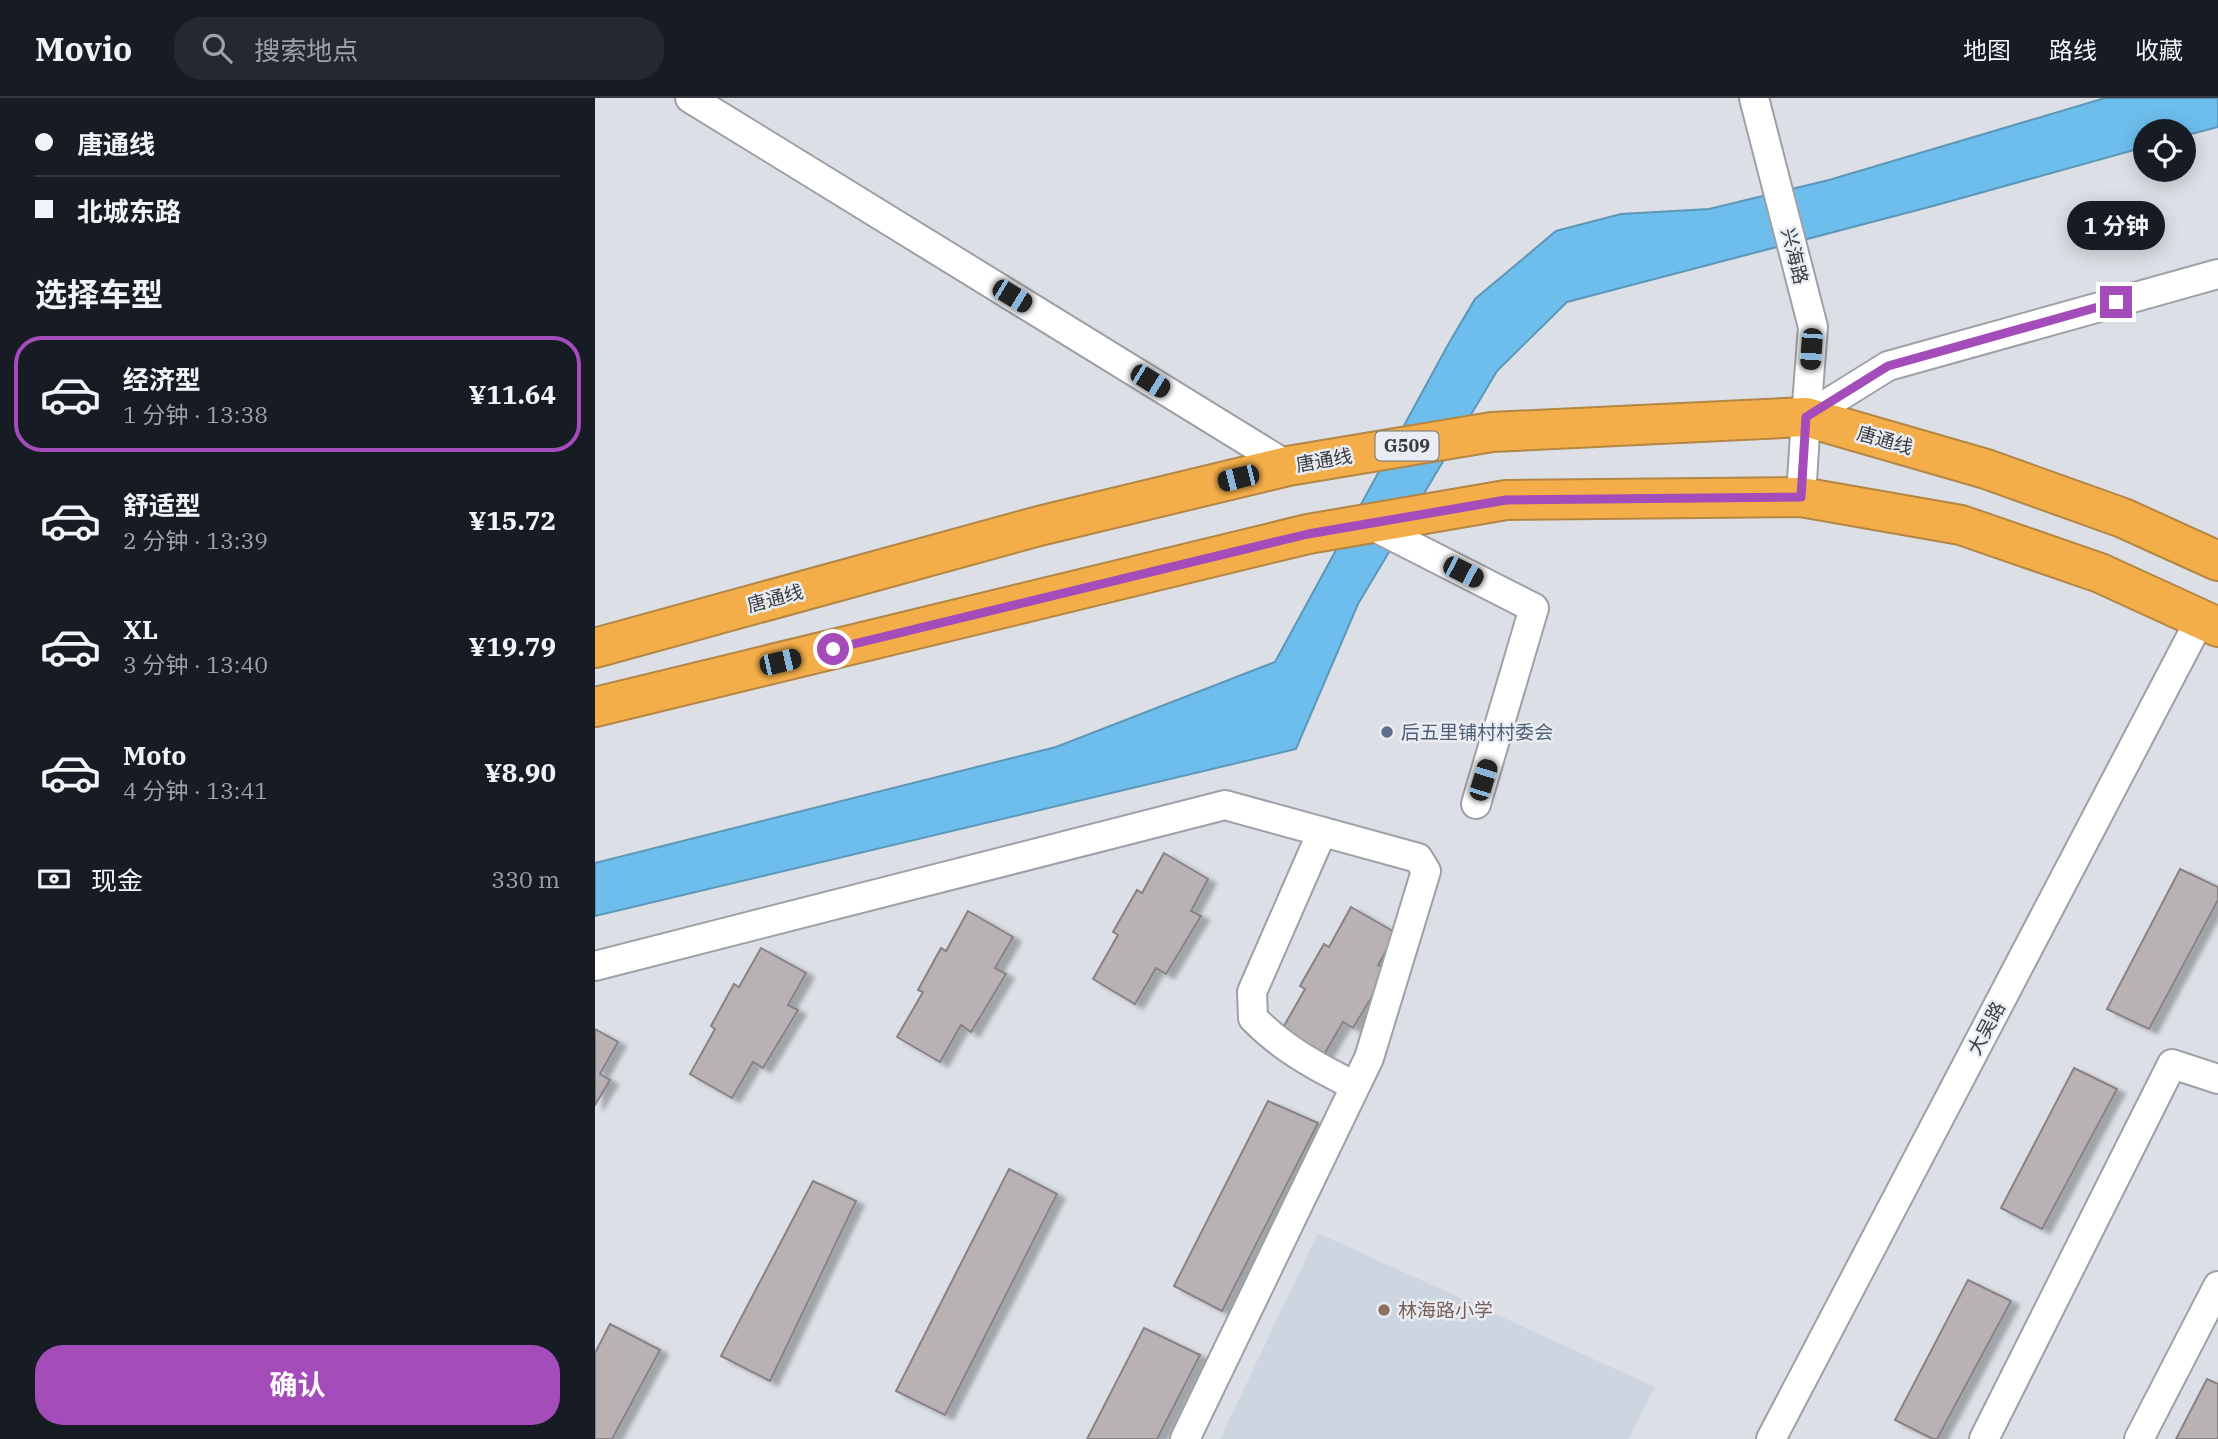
<!DOCTYPE html>
<html lang="zh">
<meta charset="utf-8">
<style>
body{margin:0;font-family:"IBM Plex Serif","Noto Sans SC",serif;background:#242831;color:#f1f3f6;height:100vh;display:flex;flex-direction:column;font-size:26px;white-space:nowrap}
*{box-sizing:border-box;margin:0}
p{font-size:23px;color:#9ea1a6}
.icon{flex:none;width:38px;height:38px;fill:none;stroke:currentColor;stroke-width:2;stroke-linecap:round;stroke-linejoin:round}
.map{position:relative;flex:1;overflow:hidden}
.side{display:flex;flex-direction:column;background:#171b24;width:595px}
.side>*{flex:none}
.banner{display:grid;align-content:center;height:154px;padding:0 35px;background:#171b24}
.tools{position:absolute;left:1538px;top:21px;display:grid;gap:14px}
.tools a{display:grid;place-items:center;width:63px;height:63px;border-radius:50%;background:#171b24;box-shadow:0 4px 18px #0003;font-size:35px}
.end{position:absolute;width:32px;height:32px;margin:-16px;border:9px solid #a44cb9;background:#fff;box-shadow:0 0 0 4px #fff}
.from{border-radius:50%}
.bubble{position:absolute;height:49px;border-radius:24px;background:#171b24;box-shadow:0 4px 18px #0003;font-size:23px;font-weight:700;line-height:49px;text-align:center}
.car{position:absolute;width:21px;height:42px;margin:-21px -10px;border-radius:9px;box-shadow:0 0 5px 2px #0007;background:linear-gradient(#222 24%,#8ab4d8 0 40%,#222 0 76%,#8ab4d8 0 86%,#222 0)}
.banner b{display:flex;align-items:center;gap:24px;height:66px;font-size:26px}
.banner b+b{border-top:2px solid #363941}
.banner i{width:18px;height:18px;background:#f1f3f6}
ul{padding:0;list-style:none}
li{display:flex;align-items:center;gap:21px;height:116px;margin:0 14px 10px;padding:0 21px;border:4px solid transparent;border-radius:28px}
li div{flex:1}
li b{display:block;font-size:26px}
li em{font-style:normal;font-weight:700}
li.on{border-color:#a44cb9}
li>.icon{width:63px;height:63px;stroke-width:1.5}
h2{padding:0 35px;font-size:32px;line-height:84px}
.pay{display:flex;align-items:center;gap:18px;height:77px;padding:0 35px;font-size:26px}
.pay p{margin-inline-start:auto}
.action{display:flex;gap:14px;margin-top:auto;padding:14px 35px}
.action a{flex:1;height:80px;border-radius:28px;background:#a44cb9;color:#fff;font-size:28px;font-weight:700;line-height:80px;text-align:center}
header{display:flex;align-items:center;gap:42px;box-sizing:border-box;height:98px;padding:0 35px;background:#171b24;border-bottom:2px solid #363941}
header strong{font-size:33px}
nav{display:flex;gap:38px;margin-inline-start:auto;font-size:24px}
.search{width:490px;height:63px;background:#242831;display:flex;align-items:center;gap:18px;box-sizing:border-box;padding:0 24px;border-radius:28px;color:#9ea1a6;font-size:26px}
main{display:flex;flex:1;min-height:0}
.map>svg:first-child{display:block}
</style>
<header>
<strong>Movio</strong>
<div class="search"><svg class="icon" aria-label="search" viewBox="0 0 24 24"><circle cx="10" cy="10" r="6"/><path d="M15 15l6 6"/></svg>搜索地点</div>
<nav><a>地图</a><a>路线</a><a>收藏</a></nav>
</header>
<main>
<section class="side">
<div class="banner">
<b><i class="from"></i>唐通线</b>
<b><i></i>北城东路</b>
</div>
<h2>选择车型</h2>
<ul>
<li class="on"><svg class="icon" aria-label="car" viewBox="0 0 24 24"><path d="M5 17H2v-5l4-1 3-4h7l3 4 3 1v5h-3M9 17h6M6 11h13"/><circle cx="7" cy="17" r="2"/><circle cx="17" cy="17" r="2"/></svg><div><b>经济型</b><p>1 分钟 · 13:38</p></div><em>¥11.64</em></li>
<li><svg class="icon" aria-label="car" viewBox="0 0 24 24"><path d="M5 17H2v-5l4-1 3-4h7l3 4 3 1v5h-3M9 17h6M6 11h13"/><circle cx="7" cy="17" r="2"/><circle cx="17" cy="17" r="2"/></svg><div><b>舒适型</b><p>2 分钟 · 13:39</p></div><em>¥15.72</em></li>
<li><svg class="icon" aria-label="car" viewBox="0 0 24 24"><path d="M5 17H2v-5l4-1 3-4h7l3 4 3 1v5h-3M9 17h6M6 11h13"/><circle cx="7" cy="17" r="2"/><circle cx="17" cy="17" r="2"/></svg><div><b>XL</b><p>3 分钟 · 13:40</p></div><em>¥19.79</em></li>
<li><svg class="icon" aria-label="car" viewBox="0 0 24 24"><path d="M5 17H2v-5l4-1 3-4h7l3 4 3 1v5h-3M9 17h6M6 11h13"/><circle cx="7" cy="17" r="2"/><circle cx="17" cy="17" r="2"/></svg><div><b>Moto</b><p>4 分钟 · 13:41</p></div><em>¥8.90</em></li>
</ul>
<div class="pay"><svg class="icon" aria-label="cash" viewBox="0 0 24 24"><path d="M3 7h18v10H3z"/><circle cx="12" cy="12" r="2"/></svg>现金<p>330 m</p></div>
<div class="action"><a>确认</a></div>
</section>
<div class="map">
<svg width="1623" height="1341" viewBox="0 0 1623 1341">
<defs>
<filter id="shadow"><feDropShadow dx="8" dy="4.5" stdDeviation="2" flood-color="#0004"/></filter>
</defs>
<rect width="100%" height="100%" fill="#dce0e6"/>
<path fill="#ccd5e0" d="M 723,1135 L 1060,1289 L 1034,1341 L 625,1341 Z"/>
<path fill="#6dbeed" stroke="#5d97b8" stroke-width="2" d="M 1510,0 L 1623,0 L 1623,29 L 1589,38 L 1589,33 L 1550,33 L 1550,49 L 1338,108 L 972,204 L 902,273 L 763,506 L 701,651 L 0,818 L 0,765 L 461,649 L 680,564 L 854,245 L 880,201 L 961,133 L 1026,116 L 1114,111 L 1234,82 Z"/>
<g fill="#b9b2b4" stroke="#898284" stroke-width="2" filter="url(#shadow)">
<path d="M 569,755 L 613,781 L 596,813 L 606,818 L 571,876 L 561,870 L 540,906 L 498,881 L 523,837 L 518,834 L 542,792 L 547,795 Z"/>
<path d="M 1585,771 L 1623,789 L 1623,802 L 1554,931 L 1512,911 Z"/>
<path d="M 756,809 L 801,835 L 783,867 L 793,872 L 758,930 L 748,924 L 727,960 L 685,935 L 710,891 L 705,888 L 729,846 L 734,849 Z"/>
<path d="M 373,813 L 418,839 L 400,870 L 411,876 L 376,934 L 366,927 L 345,964 L 302,939 L 328,894 L 323,892 L 346,850 L 351,853 Z"/>
<path d="M 166,850 L 211,875 L 193,907 L 203,912 L 168,970 L 158,964 L 137,1000 L 95,976 L 120,931 L 116,928 L 139,886 L 144,889 Z"/>
<path d="M 0,931 L 23,944 L 5,976 L 15,982 L 0,1007 Z"/>
<path d="M 1479,970 L 1522,991 L 1447,1131 L 1406,1110 Z"/>
<path d="M 673,1003 L 723,1025 L 627,1213 L 579,1188 Z"/>
<path d="M 414,1071 L 462,1096 L 350,1317 L 301,1293 Z"/>
<path d="M 218,1083 L 261,1103 L 175,1283 L 126,1258 Z"/>
<path d="M 1373,1182 L 1416,1203 L 1342,1341 L 1338,1341 L 1300,1322 Z"/>
<path d="M 15,1226 L 65,1252 L 17,1341 L 0,1341 L 0,1255 Z"/>
<path d="M 549,1230 L 605,1257 L 562,1341 L 492,1341 Z"/>
<path d="M 1612,1281 L 1623,1286 L 1623,1341 L 1581,1341 Z"/>
</g>
<g fill="none" stroke-linecap="round" stroke-linejoin="round">
<defs>
<g id="minor">
<path d="M 95,0 L 693,368"/>
<path d="M 1159,0 L 1218,229 L 1211,319"/>
<path d="M 1206,399 L 1211,319 L 1293,268 L 1623,176"/>
<path d="M 774,426 L 939,510 L 881,706"/>
<path d="M 727,734 L 657,894 L 658,920 C 688,951 722,969 760,988"/>
<path d="M 0,868 L 630,707 L 823,760 L 831,773 L 774,960 L 590,1341"/>
<path d="M 1176,1341 L 1606,520"/>
<path d="M 1389,1341 L 1577,966 L 1623,981"/>
<path d="M 1544,1341 L 1623,1188"/>
</g>
<g id="highway">
<path d="M 0,550 L 444,428 L 693,368 L 897,334 L 1211,319 L 1391,371 L 1528,420 L 1623,463"/>
<path d="M 0,609 L 713,436 L 911,402 L 1206,399 L 1366,427 L 1505,475 L 1623,529"/>
</g>
</defs>
<use href="#minor" stroke="#9da1a6" stroke-width="32"/>
<use href="#highway" stroke="#b38645" stroke-width="42"/>
<use href="#minor" stroke="#fff" stroke-width="28"/>
<use href="#highway" stroke="#f4ae49" stroke-width="38"/>
</g>
<g fill="none" stroke-linecap="round" stroke-linejoin="round">
<path stroke="#a44cb9" stroke-width="9" d="M 238,551 L 713,436 L 911,402 L 1206,399 L 1211,319 L 1293,268 L 1521,204"/>
</g>
<circle fill="#5c6f8a" stroke="#e9edf3" stroke-width="2.5" cx="792" cy="634" r="7"/>
<circle fill="#8d6e63" stroke="#e9edf3" stroke-width="2.5" cx="789" cy="1212" r="7"/>
<g text-anchor="middle" stroke-width="5" stroke-linejoin="round" paint-order="stroke">
<rect fill="#e9edf3" stroke="#6e7074" stroke-width="2" x="780.5" y="333.5" width="63" height="29" rx="5"/>
<g font-size="18" font-weight="bold" fill="#393b3d">
<text x="812" y="354">G509</text>
</g>
<g font-size="19" fill="#393b3d" stroke="#e9edf3">
<text transform="translate(1200 158) rotate(76)" y="7">兴海路</text>
<text transform="translate(1290 342) rotate(16)" y="7">唐通线</text>
<text transform="translate(729 362) rotate(-10)" y="7">唐通线</text>
<text transform="translate(180 500) rotate(-15)" y="7">唐通线</text>
<text transform="translate(1391 930) rotate(-62)" y="7">大吴路</text>
</g>
<g font-size="19" fill="#4e5e75" stroke="#e9edf3" text-anchor="start">
<text x="806" y="641">后五里铺村村委会</text>
</g>
<g font-size="19" fill="#785e54" stroke="#e9edf3" text-anchor="start">
<text x="803" y="1219">林海路小学</text>
</g>
</g>
</svg>
<div class="tools">
<a><svg class="icon" aria-label="locate" viewBox="0 0 24 24"><circle cx="12" cy="12" r="6"/><path d="M12 2v4M12 18v4M2 12h4M18 12h4"/></svg></a>
</div>
<i class="end from" style="left:238px;top:551px"></i>
<i class="end" style="left:1521px;top:204px"></i>
<div class="bubble" style="left:1472px;top:103px;width:98px">1 分钟</div>
<i class="car" style="left:417px;top:198px;rotate:121deg"></i>
<i class="car" style="left:1216px;top:251px;rotate:184deg"></i>
<i class="car" style="left:555px;top:283px;rotate:122deg"></i>
<i class="car" style="left:643px;top:380px;rotate:256deg"></i>
<i class="car" style="left:868px;top:474px;rotate:117deg"></i>
<i class="car" style="left:185px;top:564px;rotate:77deg"></i>
<i class="car" style="left:888px;top:682px;rotate:17deg"></i>
</div>
</main>
